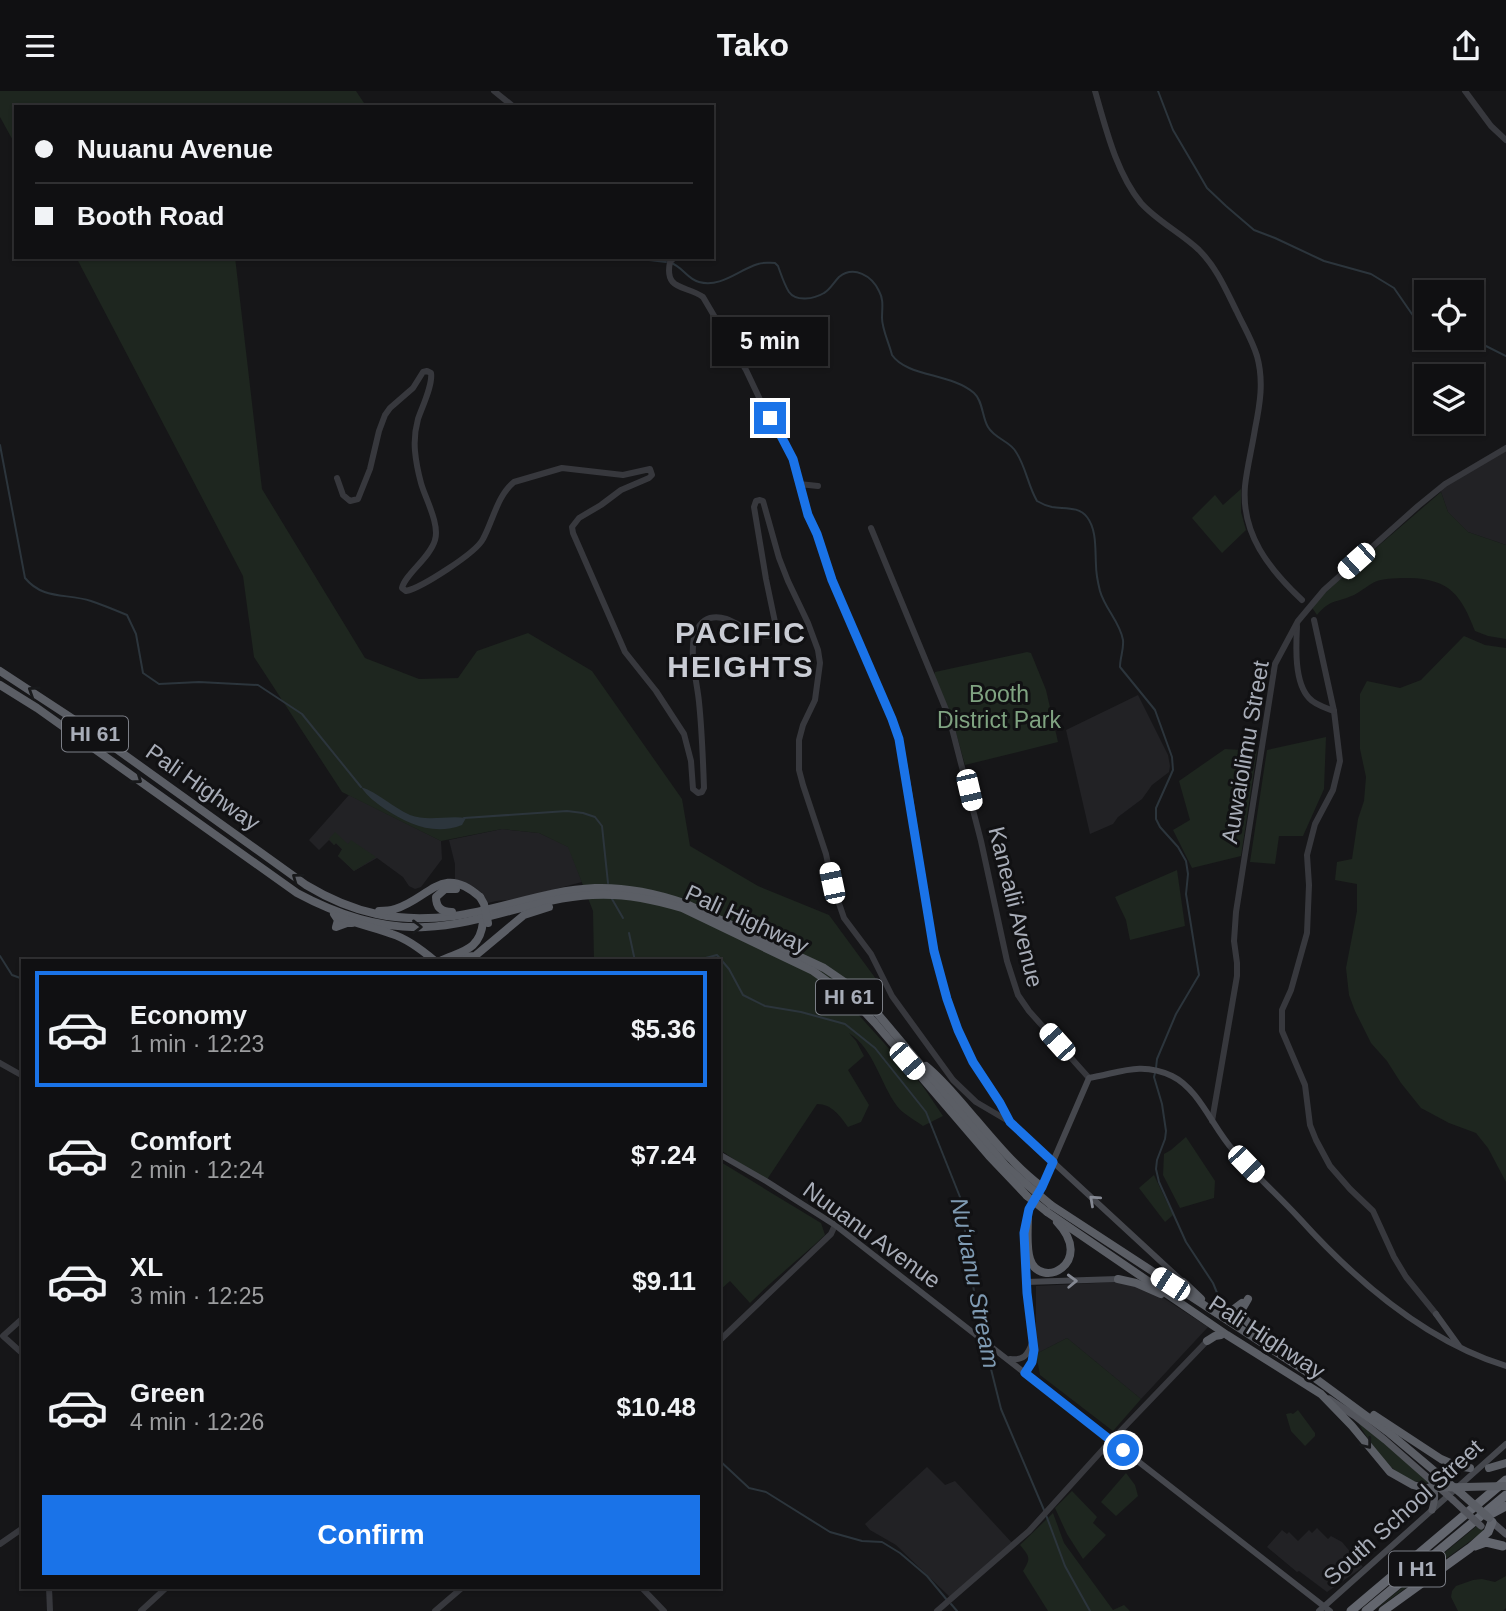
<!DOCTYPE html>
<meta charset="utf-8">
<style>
body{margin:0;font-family:Arial,sans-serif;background:#19191b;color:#f1f3f6;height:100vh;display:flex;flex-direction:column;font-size:26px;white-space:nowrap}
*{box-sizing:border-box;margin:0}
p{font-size:23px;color:#9c9d9f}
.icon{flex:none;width:38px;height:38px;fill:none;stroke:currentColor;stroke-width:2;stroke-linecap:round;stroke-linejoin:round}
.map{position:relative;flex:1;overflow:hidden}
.drawer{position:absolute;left:21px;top:868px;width:700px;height:630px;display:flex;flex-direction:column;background:#101012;border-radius:0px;box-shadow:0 2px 5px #0004,0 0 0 2px #303032}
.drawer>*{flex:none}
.top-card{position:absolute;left:14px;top:14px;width:700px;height:154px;border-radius:0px;box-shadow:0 2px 5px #0004,0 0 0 2px #303032;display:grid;align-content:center;height:154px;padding:0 21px;background:#101012}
.fabs{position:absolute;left:1414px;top:189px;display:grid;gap:14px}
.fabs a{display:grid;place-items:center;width:70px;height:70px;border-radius:0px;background:#101012;box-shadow:0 2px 5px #0004,0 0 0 2px #303032;font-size:35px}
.end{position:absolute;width:32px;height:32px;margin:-16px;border:9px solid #1a73e8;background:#fff;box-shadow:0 0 0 4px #fff}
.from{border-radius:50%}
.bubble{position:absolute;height:49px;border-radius:0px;background:#101012;box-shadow:0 2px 5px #0004,0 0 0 2px #303032;font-size:23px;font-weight:800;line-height:49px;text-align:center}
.car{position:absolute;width:21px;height:42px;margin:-21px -10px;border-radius:9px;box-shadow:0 0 5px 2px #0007;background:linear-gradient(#fff 24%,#345 0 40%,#fff 0 76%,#345 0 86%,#fff 0)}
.top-card b{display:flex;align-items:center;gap:24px;height:66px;font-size:26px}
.top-card b+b{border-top:2px solid #303032}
.top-card i{width:18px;height:18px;background:#f1f3f6}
ul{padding:12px 0 0;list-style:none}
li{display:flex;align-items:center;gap:21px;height:116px;margin:0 14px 10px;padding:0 7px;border:4px solid transparent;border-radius:0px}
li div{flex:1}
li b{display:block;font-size:26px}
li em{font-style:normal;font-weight:800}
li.current{border-color:#1a73e8}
li>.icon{width:63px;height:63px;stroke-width:1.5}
.button{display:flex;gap:14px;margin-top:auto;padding:14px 21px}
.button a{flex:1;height:80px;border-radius:0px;background:#1a73e8;color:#fff;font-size:28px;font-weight:800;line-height:80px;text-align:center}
header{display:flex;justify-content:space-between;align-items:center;height:91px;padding:0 21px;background:#101012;font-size:32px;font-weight:800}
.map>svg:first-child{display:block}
</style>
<header><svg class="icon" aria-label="menu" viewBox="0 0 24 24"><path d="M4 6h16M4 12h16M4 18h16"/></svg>Tako<svg class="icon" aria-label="share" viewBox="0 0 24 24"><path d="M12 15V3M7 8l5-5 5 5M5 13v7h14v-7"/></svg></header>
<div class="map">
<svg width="1506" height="1520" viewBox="0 0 1506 1520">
<rect width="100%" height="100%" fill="#161618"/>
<g fill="#222225">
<path d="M 1506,357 L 1506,454 L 1468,441 L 1448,421 L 1441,401 L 1442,396 Z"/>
<path d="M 1138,604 L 1168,664 L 1170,675 L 1169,681 L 1152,694 L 1142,708 L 1118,726 L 1113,733 L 1090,743 L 1066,639 Z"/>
<path d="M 349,704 L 441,750 L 442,768 L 421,796 L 415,798 L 409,795 L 403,786 L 377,767 L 354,780 L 338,765 L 343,759 L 336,752 L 334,754 L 329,749 L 319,759 L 309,749 Z"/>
<path d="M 502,738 L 539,742 L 569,756 L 582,791 L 518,808 L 496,810 L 488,812 L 482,803 L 474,796 L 455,789 L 455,773 L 449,749 Z"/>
<path d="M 1117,1191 L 1134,1194 L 1159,1204 L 1208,1236 L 1141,1308 L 1067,1247 L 1036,1263 L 1036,1195 Z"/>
<path d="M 927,1376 L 945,1394 L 955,1390 L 1013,1453 L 951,1507 L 896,1454 L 870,1439 L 865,1433 Z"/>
<path d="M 1317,1437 L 1328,1448 L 1331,1445 L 1342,1451 L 1363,1476 L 1327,1501 L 1299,1480 L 1297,1481 L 1267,1456 L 1282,1439 L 1287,1443 L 1289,1441 L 1298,1450 L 1309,1439 L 1312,1442 Z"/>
</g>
<g fill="#1e261f">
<path d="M 0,0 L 356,0 L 364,12 L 359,16 L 16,16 L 16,55 L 0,26 Z"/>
<path d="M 76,166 L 235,166 L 262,398 L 365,567 L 419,588 L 458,587 L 477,560 L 528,542 L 592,580 L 682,708 L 690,755 L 758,795 L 829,824 L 876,888 L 856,921 L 922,994 L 943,1025 L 923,1035 C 915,1029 903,1023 897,1015 C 880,992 874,958 849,942 L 856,950 L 864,965 L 848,979 L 869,1014 L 861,1031 L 848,1036 C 840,1025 832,1013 817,1013 L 766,1090 L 719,1058 L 719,870 L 594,870 L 593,820 L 568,756 L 539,742 L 502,738 L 441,750 L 342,701 L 254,566 L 243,485 Z"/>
<path d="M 1241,398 L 1241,421 L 1246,439 L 1222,462 L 1192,427 L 1215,404 L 1223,414 Z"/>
<path d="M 1441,401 L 1448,421 L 1468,441 L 1506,454 L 1506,548 L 1488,545 L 1475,540 C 1461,504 1450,488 1409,487 C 1399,487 1387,487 1377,490 C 1369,493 1362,500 1354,504 C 1336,512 1330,508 1317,524 L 1311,515 L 1347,482 Z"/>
<path d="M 1464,545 L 1485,554 L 1506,557 L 1506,1091 L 1488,1057 L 1476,1042 L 1449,1032 L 1421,1017 L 1401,992 L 1387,970 L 1371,952 L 1355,920 L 1349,904 L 1346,877 L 1357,820 L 1357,793 L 1335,789 L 1337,771 L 1352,768 L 1358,728 L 1364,710 L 1366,686 L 1360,658 L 1360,603 L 1367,590 L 1400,597 L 1421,589 Z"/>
<path d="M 1027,561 L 1031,562 L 1046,599 L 1058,651 L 965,674 L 953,631 L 934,585 L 935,581 Z"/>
<path d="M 1326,646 L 1324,698 L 1303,745 L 1279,745 L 1275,773 L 1250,771 L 1267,659 Z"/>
<path d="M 1225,658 L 1257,660 L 1241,765 L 1192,777 L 1173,739 L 1190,729 L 1179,690 Z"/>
<path d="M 335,741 L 348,753 L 351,749 L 376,766 L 354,780 L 338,765 L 342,758 L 336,752 L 334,754 L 329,748 Z"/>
<path d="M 1177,779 L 1185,835 L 1130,849 L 1126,829 L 1115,806 Z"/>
<path d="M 1186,1046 L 1215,1090 L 1214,1107 L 1180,1117 L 1163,1084 L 1164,1063 L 1171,1059 Z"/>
<path d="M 719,1070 L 821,1132 L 825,1144 C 800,1167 774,1188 750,1212 L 730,1190 L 719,1200 Z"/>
<path d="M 1154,1084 L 1173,1124 L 1165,1131 L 1139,1097 Z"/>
<path d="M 1067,1247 L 1141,1308 L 1113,1340 L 1040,1284 L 1036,1263 Z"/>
<path d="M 1298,1319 L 1315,1342 L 1315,1345 L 1305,1355 L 1291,1340 L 1286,1323 L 1291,1322 L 1293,1323 Z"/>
<path d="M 1358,1331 L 1369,1337 L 1431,1393 C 1424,1391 1415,1391 1409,1389 C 1391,1381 1367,1349 1358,1331 Z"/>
<path d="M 1126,1382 L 1135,1394 L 1138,1405 L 1116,1425 L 1101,1411 Z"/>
<path d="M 1072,1400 L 1097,1426 L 1093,1432 L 1106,1444 L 1083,1468 L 1067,1443 L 1055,1417 Z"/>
<path d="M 1053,1422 L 1064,1452 L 1113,1519 L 1124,1514 L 1130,1520 L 1048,1520 L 1023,1480 C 1031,1467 1030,1466 1020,1454 Z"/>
<path d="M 1478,1434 L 1484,1440 L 1374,1520 Z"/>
<path d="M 1506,1485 L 1506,1517 L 1503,1520 L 1458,1520 L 1451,1506 L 1452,1500 L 1456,1495 L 1473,1489 L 1482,1488 L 1495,1491 Z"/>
</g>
<path fill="#2c353c" d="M 361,696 C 379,702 392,716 410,724 C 428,731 448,724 466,727 L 462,734 C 434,745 408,733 385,718 C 375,711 368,706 361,696 Z"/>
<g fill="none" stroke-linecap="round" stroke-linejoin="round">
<g stroke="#2c353c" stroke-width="2">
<path d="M 1158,0 L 1173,39 L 1196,78 L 1207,97 L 1226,115 L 1254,139 L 1275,147 L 1324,170 L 1371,183 L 1394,197 L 1414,226 L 1426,235"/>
<path d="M 648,166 L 649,169 L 666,171"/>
<path d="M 671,172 C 683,176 687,188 699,191 C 721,197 738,179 758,173 C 763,171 769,172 775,172 L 778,175 C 781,183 784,193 789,201 C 796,211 814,208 824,202 C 830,199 834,191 839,186 C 854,174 872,185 879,200 C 884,209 882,217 882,227 C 882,238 889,252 892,264 C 907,286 951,282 974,302 C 983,310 982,326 988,336 C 995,348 1010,350 1016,361 C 1026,376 1028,395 1037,410 C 1042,413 1047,415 1052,416 C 1064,418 1079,415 1087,426 C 1097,439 1095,459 1096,474 C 1096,482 1098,492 1100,500 C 1105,518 1120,531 1123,549 C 1124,559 1120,566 1120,576 L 1155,619 L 1172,666 L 1173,679 L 1156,717 L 1156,728 L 1160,736 L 1178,756 L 1186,770 L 1188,783 L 1186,803 L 1199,884 L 1176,923 L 1157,968 L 1156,977"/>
<path d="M 1462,247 L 1480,252 L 1506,265"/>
<path d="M 0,354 L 25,487 C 43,509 66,502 91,510 C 103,514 115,519 127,524 L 136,543 L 143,582 L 159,593 L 199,591 L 258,594 L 302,623 L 361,696"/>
<path d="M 464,727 L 567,720 L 583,722 L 595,726 L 602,735 L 608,792"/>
<path d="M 612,808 L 623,827"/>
<path d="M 629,842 L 635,870"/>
<path d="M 0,865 L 12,884 L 23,888"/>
<path d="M 694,870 L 717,864 L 729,878 L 743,904 L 765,915 L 801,921 L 845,933 L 875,957 L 926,1021 L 960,1106 L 978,1227 L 983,1245"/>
<path d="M 1155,982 L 1154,986 L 1162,1013 L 1166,1040 L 1165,1048 L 1157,1069 L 1156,1078 L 1159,1091 L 1186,1151 L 1213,1192 L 1222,1214"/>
<path d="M 985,1254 L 1001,1318 L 1044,1419"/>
<path d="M 719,1369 L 749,1397 L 766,1401 L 830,1441 L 862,1450 L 882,1451 L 900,1462 L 927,1485 L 947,1509"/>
<path d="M 1046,1424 L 1065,1475 L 1090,1520"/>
<path d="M 951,1513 L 957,1520"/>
</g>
<g stroke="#37383d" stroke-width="6">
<path d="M 494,0 L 514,16"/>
<path d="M 1095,0 C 1106,38 1116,81 1141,112 C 1157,130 1181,142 1199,159 C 1217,177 1226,199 1237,221 C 1244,236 1252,249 1257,265 C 1264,290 1260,313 1255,338 C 1252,357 1247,376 1245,395 C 1241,443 1269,478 1302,509"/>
<path d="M 1465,0 L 1491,35 L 1506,49"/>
<path d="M 675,166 L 670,171 C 664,200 686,194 703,206 L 746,279 L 764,317 L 786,352 L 793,368 L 808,424 L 817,443 L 832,489 L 892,628 L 899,647 C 921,746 922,846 959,941 C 971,973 993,999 1009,1030"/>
<path d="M 337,387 L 343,404 L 350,410 L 358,408 L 370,378 L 379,340 L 385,324 L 390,317 L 413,297 L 423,281 L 427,280 L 431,282 C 433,294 422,316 418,328 C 415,339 414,349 415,360 C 416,371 418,381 421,392 C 425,407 440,433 435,449 C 430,467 405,483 402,497 L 406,500 C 421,497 476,462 483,448 C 493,430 497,405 514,391 L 562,377 L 623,384 L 650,378 L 652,384 L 649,387 L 621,399 L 601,414 L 579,427 L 572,436 L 573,442 L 625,561 L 656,600 L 684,643 L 691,670 L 693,698 L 698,702 L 702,701 L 704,697 C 703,668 702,640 699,611 C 697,591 690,567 694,546 C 696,538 702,529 710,527 C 732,521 750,549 771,544 L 775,539 L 775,531 L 766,488 L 754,416 L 756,410 L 760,409 L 763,410 L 779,467 L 788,490 L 808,532 L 818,559 L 820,572 L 815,609 L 803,634 L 799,649 L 799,679 L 803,694 L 826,763 L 832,792 L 844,827 L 871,863 L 892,905 L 953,989 L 976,1011 L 1010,1031 L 1053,1071"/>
<path d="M 799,393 L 818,395"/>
<path d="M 871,437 L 949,626 L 981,750 L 1007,870 L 1018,904 L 1029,920 L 1089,987"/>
<path d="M 1314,529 L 1334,620 L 1340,670 L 1333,699 L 1315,733 L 1307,764 L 1309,794 L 1307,842 L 1291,899 L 1282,919 L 1282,940 L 1305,994 L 1310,1034 L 1316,1049 L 1330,1075 L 1350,1098 L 1373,1120 L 1394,1166 L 1406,1186 L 1436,1223"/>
<path d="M 1297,535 C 1296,555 1294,591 1309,607 C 1315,614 1326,617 1334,620"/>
<path d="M 0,972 L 23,985"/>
<path d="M 1212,1030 L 1237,885 L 1237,872 L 1234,850 L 1236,821 L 1275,573 L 1298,530 L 1324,499 L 1418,415 L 1445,393 L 1506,357"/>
<path d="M 23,1227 L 3,1245 L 23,1263"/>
<path d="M 719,1250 L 831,1143 L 835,1134"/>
<path d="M 0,1453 L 23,1437"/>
<path d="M 49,1496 L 50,1520"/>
<path d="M 641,1496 L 664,1520"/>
<path d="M 141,1520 L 167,1496"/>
<path d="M 435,1520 L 463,1496"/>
<path d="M 937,1520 L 1029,1440 L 1107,1354 L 1207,1250"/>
</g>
<g stroke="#45474d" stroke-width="6">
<path d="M 719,1063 L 766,1090 L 835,1134 L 1330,1520"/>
<path d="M 1053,1071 L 1183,1191"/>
<path d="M 1027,1126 L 1029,1118 L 1042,1096 L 1089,987 C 1119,982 1141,970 1172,985 C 1199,998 1213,1037 1233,1059 C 1254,1083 1278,1104 1300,1128 C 1356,1190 1425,1250 1506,1275"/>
<path d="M 1024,1154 L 1027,1202 L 1034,1261 L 1032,1271 L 1025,1282"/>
<path d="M 1026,1191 L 1118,1188"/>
<path d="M 1436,1223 L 1459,1255"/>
<path d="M 1010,1268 C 1023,1270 1028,1264 1032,1252"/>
<path d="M 1319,1520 L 1506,1353"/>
</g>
<g stroke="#53555c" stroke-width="7">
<path d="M 1329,1308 L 1355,1325 L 1385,1349 L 1453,1409"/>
<path d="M 1432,1419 C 1435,1409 1436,1403 1432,1393"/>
<path d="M 1492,1431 L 1506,1443"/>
</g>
<g stroke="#5b5e65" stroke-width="8">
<path d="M 0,580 L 90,639 L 306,794 C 354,823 397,832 454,825 C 500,819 546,799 595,797 C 626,796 655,802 684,812 L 824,877 L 846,892 L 866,909 L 1006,1075 L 1025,1092"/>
<path d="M 0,594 L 37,617 L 297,802 C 336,823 380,838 425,836 C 482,834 535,807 592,804 C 623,802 653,808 682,817 L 813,880 L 841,900 L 860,916 L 875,932 L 989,1065 L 1027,1105"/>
<path d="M 379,820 C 384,820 390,820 395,818 C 429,808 442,772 480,806"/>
<path d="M 452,821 C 441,821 436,816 436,806 L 445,798 L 456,798"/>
<path d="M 334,823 L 338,829 L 336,836 L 347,832 L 352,832"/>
<path d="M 338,825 C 355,833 373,836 392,843 C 408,848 422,859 435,870"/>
<path d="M 463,866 L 475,865 L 524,824 L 549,816"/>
<path d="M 440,870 C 461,860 480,860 483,831"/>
<path d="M 926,975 C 942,988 954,1003 967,1018 C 991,1046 1014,1075 1042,1096"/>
<path d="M 1051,1114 L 1308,1282 L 1388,1341 L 1463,1404"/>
<path d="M 1047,1121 L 1227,1244 L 1321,1303 L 1352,1335 L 1390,1381 L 1413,1394 L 1424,1397"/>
<path d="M 1028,1124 C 1028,1138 1026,1155 1030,1168 C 1040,1200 1096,1172 1057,1131"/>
<path d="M 1118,1188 L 1136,1192 L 1161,1203"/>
<path d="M 1183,1191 L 1201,1208"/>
<path d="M 1248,1208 L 1241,1220 L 1243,1226 L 1265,1250"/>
<path d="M 1217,1222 L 1230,1221 L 1242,1212"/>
<path d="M 1207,1250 L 1215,1245 L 1221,1244"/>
<path d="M 1374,1324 L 1441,1368 L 1457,1375 L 1470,1377"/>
<path d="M 1489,1377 L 1506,1372"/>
</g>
<g stroke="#63666e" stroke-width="9">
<path d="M 1487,1425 L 1506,1415"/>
<path d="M 1475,1455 L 1486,1451 L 1503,1455"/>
<path d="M 1351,1520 L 1506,1389"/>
<path d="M 1366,1520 L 1506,1404"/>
<path d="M 1383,1520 L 1470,1457 L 1488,1441 L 1492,1431"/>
</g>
<path stroke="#53555c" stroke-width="7" d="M 1453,1409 L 1481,1435"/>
<g stroke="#5b5e65" stroke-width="8">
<path d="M 480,806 L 484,813 L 488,832"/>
<path d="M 1025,1092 L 1051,1114"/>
<path d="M 1027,1105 L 1047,1121"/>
<path d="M 1424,1397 L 1506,1395"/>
<path d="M 1463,1404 L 1489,1427"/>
</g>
</g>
<defs><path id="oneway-chevron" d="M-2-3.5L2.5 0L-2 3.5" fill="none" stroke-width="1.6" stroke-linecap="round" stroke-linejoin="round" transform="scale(1.75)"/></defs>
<g stroke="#18191b">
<use href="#oneway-chevron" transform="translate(33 600) rotate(-147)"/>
<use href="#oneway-chevron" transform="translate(137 688) rotate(35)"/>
<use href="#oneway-chevron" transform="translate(297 787) rotate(-144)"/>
<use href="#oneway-chevron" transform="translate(417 836)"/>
<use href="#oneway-chevron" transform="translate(1367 1353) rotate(52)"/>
</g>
<g stroke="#858993">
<use href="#oneway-chevron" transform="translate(1094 1109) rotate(-138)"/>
<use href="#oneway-chevron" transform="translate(1072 1190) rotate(-2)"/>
</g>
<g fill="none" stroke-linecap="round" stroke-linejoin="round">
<path stroke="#1a73e8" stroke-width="9" d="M 770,327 L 781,345 L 793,368 L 808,424 L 817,443 L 832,489 L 892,628 L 899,648 L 934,860 L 947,908 L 958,939 L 973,971 L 1000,1012 L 1010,1031 L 1053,1071 L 1042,1096 L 1029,1118 L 1024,1142 L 1027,1202 L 1034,1259 L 1032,1271 L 1025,1282 L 1123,1359"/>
</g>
<g text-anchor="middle" stroke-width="6" stroke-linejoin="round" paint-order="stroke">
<g fill="#111113" stroke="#7b7e86" stroke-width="2">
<rect x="62" y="625.5" width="66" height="35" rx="5"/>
<rect x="816" y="888.5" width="66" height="35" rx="5"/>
<rect x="1389" y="1460.5" width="56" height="35" rx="5"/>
</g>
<g font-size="21" font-weight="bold" fill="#a8adb8">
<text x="95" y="650">HI 61</text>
<text x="849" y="913">HI 61</text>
<text x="1417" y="1485">I H1</text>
</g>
<g font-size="23" fill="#7fa381" stroke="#111113">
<text x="999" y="611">Booth<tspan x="999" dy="26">District Park</tspan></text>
</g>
<g font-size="23" fill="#a8adb8" stroke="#111113">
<text transform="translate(1245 661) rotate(-80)" y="8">Auwaiolimu Street</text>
<text transform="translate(203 696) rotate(35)" y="8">Pali Highway</text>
<text transform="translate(1016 816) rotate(76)" y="8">Kanealii Avenue</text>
<text transform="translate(747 828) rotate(25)" y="8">Pali Highway</text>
<text transform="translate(872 1144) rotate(36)" y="8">Nuuanu Avenue</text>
<text transform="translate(1267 1246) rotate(33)" y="8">Pali Highway</text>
<text transform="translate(1403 1421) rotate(-42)" y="8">South School Street</text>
</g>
<g font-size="24" font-style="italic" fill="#7f9bb3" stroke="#111113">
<text transform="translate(975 1192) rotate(79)" y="8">Nuʻuanu Stream</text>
</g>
<g font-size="30" font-weight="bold" letter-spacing="2" fill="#c9ccd4" stroke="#111113">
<text x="741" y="552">PACIFIC<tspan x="741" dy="34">HEIGHTS</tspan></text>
</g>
</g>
</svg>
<div class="fabs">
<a><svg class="icon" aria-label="locate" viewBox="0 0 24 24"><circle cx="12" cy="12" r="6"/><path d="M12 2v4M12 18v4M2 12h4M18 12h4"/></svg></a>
<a><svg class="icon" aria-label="layers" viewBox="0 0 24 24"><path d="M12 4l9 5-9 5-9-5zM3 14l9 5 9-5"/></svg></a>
</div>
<i class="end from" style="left:1123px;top:1359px"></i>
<i class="end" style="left:770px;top:327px"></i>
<div class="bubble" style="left:712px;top:226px;width:116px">5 min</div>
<i class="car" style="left:1356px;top:470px;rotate:228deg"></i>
<i class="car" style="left:969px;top:699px;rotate:167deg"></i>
<i class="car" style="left:832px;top:792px;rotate:348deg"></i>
<i class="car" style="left:1057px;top:951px;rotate:318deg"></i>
<i class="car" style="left:907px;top:970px;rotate:139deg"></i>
<i class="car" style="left:1246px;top:1073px;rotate:136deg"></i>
<i class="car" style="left:1170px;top:1193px;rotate:303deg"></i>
<div class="top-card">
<b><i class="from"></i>Nuuanu Avenue</b>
<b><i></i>Booth Road</b>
</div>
<section class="drawer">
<ul>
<li class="current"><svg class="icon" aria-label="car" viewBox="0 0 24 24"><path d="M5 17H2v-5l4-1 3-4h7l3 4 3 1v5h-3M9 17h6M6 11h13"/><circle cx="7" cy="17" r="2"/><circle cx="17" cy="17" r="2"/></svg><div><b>Economy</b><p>1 min · 12:23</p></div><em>$5.36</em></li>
<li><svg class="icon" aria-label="car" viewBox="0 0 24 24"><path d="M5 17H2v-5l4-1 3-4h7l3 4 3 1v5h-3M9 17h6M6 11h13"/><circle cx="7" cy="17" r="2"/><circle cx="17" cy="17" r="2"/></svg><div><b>Comfort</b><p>2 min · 12:24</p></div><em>$7.24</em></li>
<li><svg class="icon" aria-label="car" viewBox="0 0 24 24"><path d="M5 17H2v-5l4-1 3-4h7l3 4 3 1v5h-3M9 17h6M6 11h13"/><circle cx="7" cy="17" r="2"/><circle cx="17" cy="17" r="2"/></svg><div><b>XL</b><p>3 min · 12:25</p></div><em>$9.11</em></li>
<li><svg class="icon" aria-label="car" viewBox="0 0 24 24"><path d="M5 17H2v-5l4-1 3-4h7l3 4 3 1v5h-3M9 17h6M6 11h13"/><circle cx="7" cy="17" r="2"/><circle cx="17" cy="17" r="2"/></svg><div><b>Green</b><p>4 min · 12:26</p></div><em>$10.48</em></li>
</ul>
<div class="button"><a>Confirm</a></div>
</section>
</div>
